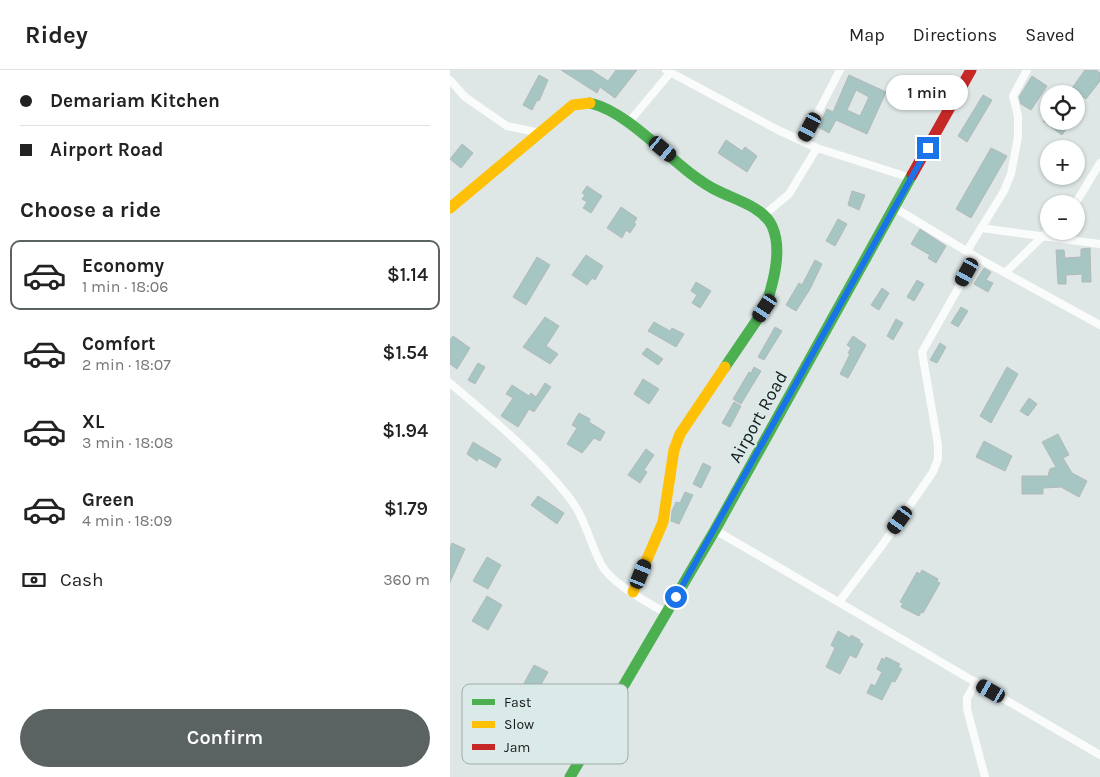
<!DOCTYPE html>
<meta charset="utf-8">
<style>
body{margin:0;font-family:Karla,sans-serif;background:#f6f6f6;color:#222;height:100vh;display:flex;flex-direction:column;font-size:19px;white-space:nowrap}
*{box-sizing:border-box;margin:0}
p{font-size:16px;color:#767676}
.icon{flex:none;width:28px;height:28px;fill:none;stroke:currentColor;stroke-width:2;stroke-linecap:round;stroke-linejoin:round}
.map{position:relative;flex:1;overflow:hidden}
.details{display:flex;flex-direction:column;background:#fff;width:450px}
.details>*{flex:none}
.guide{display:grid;align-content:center;height:110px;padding:0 20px;background:#fff}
.tools{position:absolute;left:590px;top:15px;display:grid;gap:10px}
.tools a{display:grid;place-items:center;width:45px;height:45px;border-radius:50%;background:#fff;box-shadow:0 1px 4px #0004;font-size:25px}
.end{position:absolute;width:22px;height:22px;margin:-11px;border:6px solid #1a73e8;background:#fff;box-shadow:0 0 0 2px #fff}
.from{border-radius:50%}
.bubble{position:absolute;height:35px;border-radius:18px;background:#fff;box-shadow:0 1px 4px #0004;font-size:16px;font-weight:600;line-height:35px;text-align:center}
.car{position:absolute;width:15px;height:30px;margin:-15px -8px;border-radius:6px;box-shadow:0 0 4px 1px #0007;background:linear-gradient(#222 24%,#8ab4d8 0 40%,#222 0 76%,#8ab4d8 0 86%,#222 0)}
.guide b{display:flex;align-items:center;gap:18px;height:48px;font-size:19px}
.guide b+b{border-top:1px solid #e0e0e0}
.guide i{width:12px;height:12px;background:#222}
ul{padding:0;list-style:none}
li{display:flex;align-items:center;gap:15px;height:70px;margin:0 10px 8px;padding:0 10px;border:2px solid transparent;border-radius:10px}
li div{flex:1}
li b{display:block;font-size:19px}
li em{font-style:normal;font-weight:600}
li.on{border-color:#5b6262}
li>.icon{width:45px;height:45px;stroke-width:1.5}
h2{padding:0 20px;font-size:22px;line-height:60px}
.pay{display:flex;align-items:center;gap:12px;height:55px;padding:0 20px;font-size:19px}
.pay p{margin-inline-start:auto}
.action{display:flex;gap:10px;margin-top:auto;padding:10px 20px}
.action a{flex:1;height:58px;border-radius:30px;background:#5b6262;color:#fff;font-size:20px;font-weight:600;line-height:58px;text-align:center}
header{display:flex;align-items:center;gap:30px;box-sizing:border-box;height:70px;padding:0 25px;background:#fff;border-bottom:1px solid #e0e0e0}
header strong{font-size:24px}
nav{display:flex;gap:28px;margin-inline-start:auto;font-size:18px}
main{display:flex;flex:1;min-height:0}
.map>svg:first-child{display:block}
</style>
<header>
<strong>Ridey</strong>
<nav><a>Map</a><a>Directions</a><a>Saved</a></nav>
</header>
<main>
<section class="details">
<div class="guide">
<b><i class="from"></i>Demariam Kitchen</b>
<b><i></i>Airport Road</b>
</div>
<h2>Choose a ride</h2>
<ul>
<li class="on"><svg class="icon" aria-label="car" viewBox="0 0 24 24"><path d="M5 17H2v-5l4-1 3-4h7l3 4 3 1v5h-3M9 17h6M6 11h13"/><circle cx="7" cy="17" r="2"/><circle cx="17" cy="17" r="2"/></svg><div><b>Economy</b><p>1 min · 18:06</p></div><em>$1.14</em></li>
<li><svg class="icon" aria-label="car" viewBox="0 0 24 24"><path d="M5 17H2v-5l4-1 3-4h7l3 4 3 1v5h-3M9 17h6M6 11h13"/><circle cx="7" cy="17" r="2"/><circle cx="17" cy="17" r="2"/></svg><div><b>Comfort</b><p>2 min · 18:07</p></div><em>$1.54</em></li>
<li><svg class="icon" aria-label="car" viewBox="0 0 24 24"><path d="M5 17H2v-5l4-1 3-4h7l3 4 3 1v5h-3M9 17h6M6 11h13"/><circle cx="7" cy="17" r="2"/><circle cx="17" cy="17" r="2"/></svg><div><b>XL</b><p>3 min · 18:08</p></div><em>$1.94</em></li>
<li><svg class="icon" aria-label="car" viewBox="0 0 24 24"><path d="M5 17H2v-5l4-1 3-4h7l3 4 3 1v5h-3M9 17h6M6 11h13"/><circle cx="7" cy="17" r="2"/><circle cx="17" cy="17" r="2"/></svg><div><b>Green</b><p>4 min · 18:09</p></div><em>$1.79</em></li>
</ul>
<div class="pay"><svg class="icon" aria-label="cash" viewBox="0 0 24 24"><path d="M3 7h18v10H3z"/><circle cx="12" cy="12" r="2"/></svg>Cash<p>360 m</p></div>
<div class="action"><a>Confirm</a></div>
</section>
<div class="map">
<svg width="650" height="707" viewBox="0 0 650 707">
<rect width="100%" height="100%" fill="#dee6e6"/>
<g fill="#a6c6c4" stroke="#b3b9b9" fill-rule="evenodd">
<path d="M 111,0 L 141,0 L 158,11 L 166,0 L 187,0 L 165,28 L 150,17 L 147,23 Z"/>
<path d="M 635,0 L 646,0 L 650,3 L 650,11 L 636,29 L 622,18 Z"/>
<path d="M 89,5 L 98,10 L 89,31 L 87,30 L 82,40 L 73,35 Z"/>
<path d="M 399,5 L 436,22 L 417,64 L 386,50 L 379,63 L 368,57 L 377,39 L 383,42 ZM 406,20 L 419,27 L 410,46 L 397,40 Z"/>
<path d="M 582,6 L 597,16 L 581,40 L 571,34 L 569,27 Z"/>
<path d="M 533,25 L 542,30 L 517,72 L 508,66 Z"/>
<path d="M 593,51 L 622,51 L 612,65 Z"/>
<path d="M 276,70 L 292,81 L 295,77 L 307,86 L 297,102 L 268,83 Z"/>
<path d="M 12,74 L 23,83 L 11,98 L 0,89 Z"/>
<path d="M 541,78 L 557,86 L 521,148 L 506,139 Z"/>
<path d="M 137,116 L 152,126 L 141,143 L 133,138 L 137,132 L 132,129 L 135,125 L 132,123 Z"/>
<path d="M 402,121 L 415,125 L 409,140 L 398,135 Z"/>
<path d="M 171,137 L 187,148 L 184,153 L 186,154 L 180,163 L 176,160 L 172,168 L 157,158 Z"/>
<path d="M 388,149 L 397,154 L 385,176 L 376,171 Z"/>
<path d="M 470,159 L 496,176 L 486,193 L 478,188 L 480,185 L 461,174 Z"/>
<path d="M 640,178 L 641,212 L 632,212 L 632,204 L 616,205 L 616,214 L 608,214 L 606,180 L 614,180 L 615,188 L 631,187 L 631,179 Z"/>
<path d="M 136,185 L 153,196 L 145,210 L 142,208 L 137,215 L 122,205 Z"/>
<path d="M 87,187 L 100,195 L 76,235 L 63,227 Z"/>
<path d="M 365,190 L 372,194 L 360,219 L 346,241 L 336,235 L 349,213 L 352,215 Z"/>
<path d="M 534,198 L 541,202 L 536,210 L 543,213 L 538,222 L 524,214 Z"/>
<path d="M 467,210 L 474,214 L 464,231 L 457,227 Z"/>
<path d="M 246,212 L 261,221 L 250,238 L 242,233 L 247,225 L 241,221 Z"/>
<path d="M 432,218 L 439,223 L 429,240 L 421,235 Z"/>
<path d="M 511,237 L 518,241 L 508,257 L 501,253 Z"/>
<path d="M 95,247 L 109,256 L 96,276 L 108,284 L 100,294 L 73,277 Z"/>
<path d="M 446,249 L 453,253 L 443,270 L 437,266 Z"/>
<path d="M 204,252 L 220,261 L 222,258 L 234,264 L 226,277 L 198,261 Z"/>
<path d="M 325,257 L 332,261 L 314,290 L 308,287 Z"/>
<path d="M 3,266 L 20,278 L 7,299 L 0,294 L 0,270 Z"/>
<path d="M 403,266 L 416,275 L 398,308 L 390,304 L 400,284 L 398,283 L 401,278 L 397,275 Z"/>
<path d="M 490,273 L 496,277 L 487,293 L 480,290 Z"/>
<path d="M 197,278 L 213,289 L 208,295 L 192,284 Z"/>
<path d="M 28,293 L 35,297 L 25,314 L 18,310 Z"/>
<path d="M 304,297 L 311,301 L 291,334 L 283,329 L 299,302 L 301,303 Z"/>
<path d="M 557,297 L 568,304 L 541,353 L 530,346 Z"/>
<path d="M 193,309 L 209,319 L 199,334 L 184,324 Z"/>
<path d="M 95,313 L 101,317 L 84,342 L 79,339 L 68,357 L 51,346 L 63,328 L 56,324 L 62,315 L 79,326 L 81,323 L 86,327 Z"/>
<path d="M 579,328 L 587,334 L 578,346 L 570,341 Z"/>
<path d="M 284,332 L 291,336 L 280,357 L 272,353 Z"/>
<path d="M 129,343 L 140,349 L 139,352 L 155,362 L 150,371 L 144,368 L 132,383 L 117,374 L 127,358 L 122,355 Z"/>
<path d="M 608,364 L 619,385 L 613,388 L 622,403 L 637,411 L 629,427 L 611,417 L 593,418 L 593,424 L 572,424 L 572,406 L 598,406 L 600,399 L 606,397 L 592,372 Z"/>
<path d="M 534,371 L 562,386 L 555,401 L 526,387 Z"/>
<path d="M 23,372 L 51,389 L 46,398 L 29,388 L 27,391 L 17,384 Z"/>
<path d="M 196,379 L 204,385 L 194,400 L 197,402 L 190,413 L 178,405 Z"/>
<path d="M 253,393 L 261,397 L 251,418 L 243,414 Z"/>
<path d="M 235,422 L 243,425 L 229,454 L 221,451 L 222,441 L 226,432 L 230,433 Z"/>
<path d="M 88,426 L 114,443 L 107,454 L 81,435 Z"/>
<path d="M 2,473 L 15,479 L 0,512 L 0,478 Z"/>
<path d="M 37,487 L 51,495 L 38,519 L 23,511 Z"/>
<path d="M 472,500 L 488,509 L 487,512 L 490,513 L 473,543 L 471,542 L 469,546 L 451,537 L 453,533 L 450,532 L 467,502 L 470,504 Z"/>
<path d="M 37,526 L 52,535 L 38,560 L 22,551 Z"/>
<path d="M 388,561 L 400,568 L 401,565 L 410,570 L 409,572 L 413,574 L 406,588 L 400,585 L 390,604 L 376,597 L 385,578 L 381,575 Z"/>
<path d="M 436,587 L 450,594 L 448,597 L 452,599 L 445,612 L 442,611 L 432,630 L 417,623 L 421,614 L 425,616 L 432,602 L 427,599 L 432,588 L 434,590 Z"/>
<path d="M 84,595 L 98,602 L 79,636 L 66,628 Z"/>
</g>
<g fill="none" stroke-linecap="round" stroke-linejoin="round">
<g stroke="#fafbfb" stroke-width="8">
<path d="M 216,0 L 328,60 L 367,78 L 461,108"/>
<path d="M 0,10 L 15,27 L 57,56 L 90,63"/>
<path d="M 179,52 L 220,3"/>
<path d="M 353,71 L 390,0"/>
<path d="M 625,134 L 650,93"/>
<path d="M 445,138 L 526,187 L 650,255"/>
<path d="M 314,145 L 339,124 L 367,78"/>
<path d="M 531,158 L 650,174"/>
<path d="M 517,181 L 554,121 L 561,104 L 568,67 L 568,46 L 563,26 L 577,0"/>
<path d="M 555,203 L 599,160"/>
<path d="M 0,313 C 41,348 84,383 118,426 C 135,447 139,471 151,494 C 161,514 198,532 217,544"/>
<path d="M 265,460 L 650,685"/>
<path d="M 389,532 L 433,474 L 483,402 L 488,389 L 488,375 L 472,282 L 526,187"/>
<path d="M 526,612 L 517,628 L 517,639 L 535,707"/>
</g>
<g stroke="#4caf50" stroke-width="11">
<path d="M 140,33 C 185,44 225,100 268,121 C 286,130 313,137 322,156 C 333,180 323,214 315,238 L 275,297"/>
<path d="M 120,707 L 265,460 L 462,105"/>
</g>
<g stroke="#ffc107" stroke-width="11">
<path d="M 0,138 L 123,35 L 140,33"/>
<path d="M 183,522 L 213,452 L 224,380 L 230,364 L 275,297"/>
</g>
<path stroke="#c62828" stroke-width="11" d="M 462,105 L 521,0"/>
</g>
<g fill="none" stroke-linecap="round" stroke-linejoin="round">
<path stroke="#1a73e8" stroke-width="6" d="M 226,527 L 478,78"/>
</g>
<g text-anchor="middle" stroke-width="4.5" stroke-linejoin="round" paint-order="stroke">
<g font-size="18" fill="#151b1b" stroke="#daeae9">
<text transform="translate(308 347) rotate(-61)" y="6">Airport Road</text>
</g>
</g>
<rect x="12" y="614" width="166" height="80" rx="8" fill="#daeae9" stroke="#9facab" stroke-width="1"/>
<rect x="22" y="629" width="23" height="6" fill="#4caf50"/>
<rect x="22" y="651" width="23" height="7" fill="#ffc107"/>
<rect x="22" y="674" width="23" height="6" fill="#c62828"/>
<g font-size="14" fill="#151b1b">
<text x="54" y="637">Fast</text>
<text x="54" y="659">Slow</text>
<text x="54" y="682">Jam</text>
</g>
</svg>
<div class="tools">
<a><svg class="icon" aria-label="locate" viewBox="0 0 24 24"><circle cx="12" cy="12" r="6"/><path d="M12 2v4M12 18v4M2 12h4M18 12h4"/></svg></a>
<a>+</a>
<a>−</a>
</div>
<i class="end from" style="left:226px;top:527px"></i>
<i class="end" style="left:478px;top:78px"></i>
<div class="bubble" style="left:436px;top:5px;width:82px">1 min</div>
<i class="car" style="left:360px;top:57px;rotate:208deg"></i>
<i class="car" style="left:213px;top:79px;rotate:130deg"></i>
<i class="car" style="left:517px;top:202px;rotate:209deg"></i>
<i class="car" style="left:315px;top:238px;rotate:214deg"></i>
<i class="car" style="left:450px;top:450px;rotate:216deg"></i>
<i class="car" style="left:191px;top:504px;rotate:22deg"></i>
<i class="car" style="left:541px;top:621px;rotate:300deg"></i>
</div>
</main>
